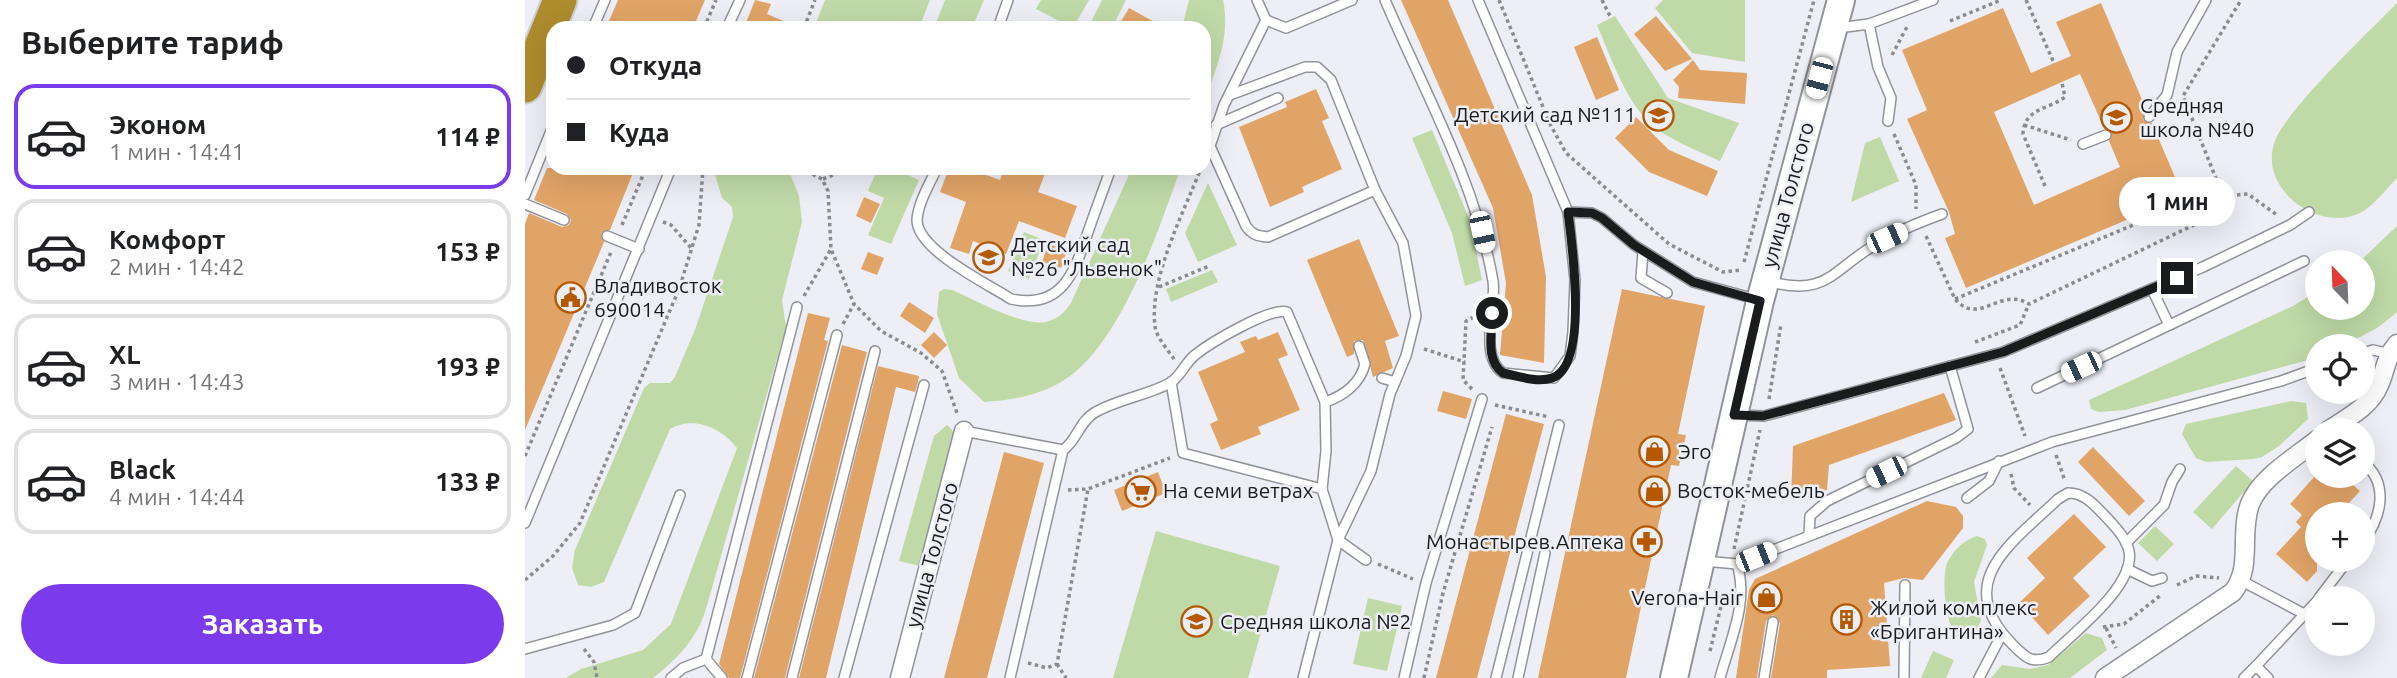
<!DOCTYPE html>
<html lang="ru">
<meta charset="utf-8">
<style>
body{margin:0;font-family:Ubuntu,sans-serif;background:#f2f2f2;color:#202124;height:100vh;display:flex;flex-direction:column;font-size:26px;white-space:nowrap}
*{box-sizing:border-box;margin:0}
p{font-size:23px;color:#757577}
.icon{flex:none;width:38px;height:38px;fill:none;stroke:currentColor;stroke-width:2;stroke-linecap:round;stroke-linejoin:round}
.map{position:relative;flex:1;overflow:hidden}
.side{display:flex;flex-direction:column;background:#fff;width:525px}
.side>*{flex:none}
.hud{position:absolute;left:21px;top:21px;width:665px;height:154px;border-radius:21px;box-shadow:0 7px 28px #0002;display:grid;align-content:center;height:154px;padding:0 21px;background:#fff}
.needle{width:46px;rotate:337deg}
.buttons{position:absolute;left:1780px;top:250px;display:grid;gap:14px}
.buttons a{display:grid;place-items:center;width:70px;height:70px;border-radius:50%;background:#fff;box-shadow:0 7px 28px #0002;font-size:35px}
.end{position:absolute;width:32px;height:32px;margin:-16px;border:9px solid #1a1b1d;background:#fff;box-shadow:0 0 0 4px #fff}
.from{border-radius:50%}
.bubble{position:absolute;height:49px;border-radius:24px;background:#fff;box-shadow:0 7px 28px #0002;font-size:23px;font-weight:700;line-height:49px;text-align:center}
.car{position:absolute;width:21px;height:42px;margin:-21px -10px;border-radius:9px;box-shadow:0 0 5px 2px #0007;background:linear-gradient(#fff 24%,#345 0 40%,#fff 0 76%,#345 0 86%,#fff 0)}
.hud b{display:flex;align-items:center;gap:24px;height:66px;font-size:26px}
.hud b+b{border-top:2px solid #e0e0e0}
.hud i{width:18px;height:18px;background:#202124}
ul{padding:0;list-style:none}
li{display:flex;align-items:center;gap:21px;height:105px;margin:0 14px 10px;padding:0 7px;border:4px solid #e0e0e0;border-radius:21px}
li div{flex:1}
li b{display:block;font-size:26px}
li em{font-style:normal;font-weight:700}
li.active{border-color:#7c3aed}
li>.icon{width:63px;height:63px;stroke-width:1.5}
h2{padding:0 21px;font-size:32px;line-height:84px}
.primary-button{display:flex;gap:14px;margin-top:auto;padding:14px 21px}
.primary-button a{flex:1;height:80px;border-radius:42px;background:#7c3aed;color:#fff;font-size:28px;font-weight:700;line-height:80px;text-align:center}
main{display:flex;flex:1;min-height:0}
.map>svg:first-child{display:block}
</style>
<main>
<section class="side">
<h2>Выберите тариф</h2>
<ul>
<li class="active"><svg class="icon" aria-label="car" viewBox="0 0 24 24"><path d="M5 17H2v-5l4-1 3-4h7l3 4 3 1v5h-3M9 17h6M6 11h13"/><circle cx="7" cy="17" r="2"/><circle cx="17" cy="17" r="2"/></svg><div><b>Эконом</b><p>1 мин · 14:41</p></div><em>114 ₽</em></li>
<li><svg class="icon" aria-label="car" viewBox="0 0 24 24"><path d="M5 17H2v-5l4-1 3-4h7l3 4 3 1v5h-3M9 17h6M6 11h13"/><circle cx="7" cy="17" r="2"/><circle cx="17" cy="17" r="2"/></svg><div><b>Комфорт</b><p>2 мин · 14:42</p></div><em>153 ₽</em></li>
<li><svg class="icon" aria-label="car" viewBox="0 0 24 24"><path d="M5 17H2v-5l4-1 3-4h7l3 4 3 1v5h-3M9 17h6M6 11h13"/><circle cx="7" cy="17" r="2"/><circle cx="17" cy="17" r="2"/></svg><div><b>XL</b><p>3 мин · 14:43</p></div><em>193 ₽</em></li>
<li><svg class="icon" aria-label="car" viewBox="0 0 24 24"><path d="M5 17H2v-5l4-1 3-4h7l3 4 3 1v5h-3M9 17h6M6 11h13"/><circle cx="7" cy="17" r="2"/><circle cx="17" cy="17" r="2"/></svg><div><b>Black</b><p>4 мин · 14:44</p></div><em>133 ₽</em></li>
</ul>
<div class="primary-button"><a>Заказать</a></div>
</section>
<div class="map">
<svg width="1872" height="678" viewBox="0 0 1872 678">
<rect width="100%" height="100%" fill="#edeef6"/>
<g fill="#bfdaa7">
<path d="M 300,0 L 405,0 L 394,28 L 289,28 Z"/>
<path d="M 420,0 L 459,0 L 447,28 L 409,28 Z"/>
<path d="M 516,0 L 564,0 L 548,28 L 511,9 Z"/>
<path d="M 577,0 L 601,0 L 587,28 L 563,28 Z"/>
<path d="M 664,0 L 698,0 C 706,37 691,68 679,103 L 679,28 L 657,28 Z"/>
<path d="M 1138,0 L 1220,0 L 1220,62 L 1167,53 L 1130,8 Z"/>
<path d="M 1872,3 L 1872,178 C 1861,189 1848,207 1833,214 C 1791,231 1735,189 1749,144 C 1758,112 1845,31 1872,3 Z"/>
<path d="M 1090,16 L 1143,98 L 1214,123 L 1195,161 C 1177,153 1158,145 1141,135 C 1103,113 1089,63 1072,25 Z"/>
<path d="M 907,130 L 945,221 L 957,280 L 940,286 L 927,233 L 887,138 Z"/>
<path d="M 1355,137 L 1374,181 L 1326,202 L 1340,143 Z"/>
<path d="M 188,168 L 263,168 L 274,196 L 277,222 L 257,300 L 261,327 L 181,609 C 172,639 152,659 128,678 L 41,678 L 56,669 L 118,650 L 146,624 L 212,448 C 197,428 168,415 145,429 L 79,582 L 66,587 L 53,585 L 47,568 L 50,550 L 119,388 L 125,383 L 145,383 L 150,377 L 171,327 L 208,217 L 207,207 L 197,198 Z"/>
<path d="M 353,168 L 367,168 L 394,180 L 366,244 L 343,235 L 359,198 L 343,191 Z"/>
<path d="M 607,168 L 656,168 C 633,230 596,347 536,382 C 512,396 486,400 459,402 L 434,378 L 412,314 L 414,292 L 419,289 L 427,290 C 448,299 499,327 520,322 C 532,320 540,312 546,303 Z"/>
<path d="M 683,183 L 712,245 L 673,262 L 660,233 Z"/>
<path d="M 1872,226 L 1872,312 C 1849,333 1823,346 1792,346 L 1792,357 L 1787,359 L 1600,410 L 1574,412 L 1566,409 L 1564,400 L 1768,306 L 1792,291 L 1792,308 L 1838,308 L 1838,262 L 1834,262 Z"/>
<path d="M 499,232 L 519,240 L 504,279 L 483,271 Z"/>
<path d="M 687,270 L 693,282 L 646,302 L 641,289 Z"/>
<path d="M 1766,401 L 1781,403 L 1783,419 L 1754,446 L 1737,457 L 1728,459 L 1681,462 L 1671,458 L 1657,434 L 1661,424 Z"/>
<path d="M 422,425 L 430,433 L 395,566 L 374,561 L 409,436 Z"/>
<path d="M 1711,466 L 1728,481 L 1687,529 L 1668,512 Z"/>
<path d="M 1630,526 L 1649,544 L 1632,561 L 1613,543 Z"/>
<path d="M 631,531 L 755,566 L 723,678 L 588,678 Z"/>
<path d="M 1452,536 L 1460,539 L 1462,545 L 1449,582 L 1456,621 L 1448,636 L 1435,640 C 1421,633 1415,575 1423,561 C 1430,549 1439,540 1452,536 Z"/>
<path d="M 843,598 L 877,606 L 862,671 L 828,664 Z"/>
<path d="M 1561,633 L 1577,638 L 1582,650 L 1545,678 L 1466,678 L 1477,665 L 1505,669 L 1523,665 Z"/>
<path d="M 1408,651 L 1429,660 L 1421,678 L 1396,678 Z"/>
</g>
<g fill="#e1a467" fill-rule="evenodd">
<path d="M 93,0 L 180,0 L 168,28 L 81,28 Z"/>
<path d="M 230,0 L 246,4 L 242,14 L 275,28 L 219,28 Z"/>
<path d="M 876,0 L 923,0 L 1007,195 L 1021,277 L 1019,363 L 975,355 L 981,283 L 968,208 Z"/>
<path d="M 1576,3 L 1621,109 L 1618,120 L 1627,123 L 1658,196 L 1441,288 L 1420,238 L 1430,234 L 1424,212 L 1382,119 L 1402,110 L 1377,50 L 1478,8 L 1506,73 L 1546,56 L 1531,22 ZM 1555,74 L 1579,128 L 1587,132 L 1584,141 L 1595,167 L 1509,205 L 1469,112 Z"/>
<path d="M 604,8 L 640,28 L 592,28 Z"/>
<path d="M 1131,16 L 1167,59 L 1140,71 L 1109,34 Z"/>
<path d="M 1072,37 L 1094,90 L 1071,100 L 1049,47 Z"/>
<path d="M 1168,60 L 1175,70 L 1222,73 L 1220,104 L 1153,98 L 1154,87 L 1148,80 Z"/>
<path d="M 791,89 L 804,118 L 797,121 L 817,169 L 777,187 L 779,192 L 745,207 L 714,127 L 762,107 L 760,102 Z"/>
<path d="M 1111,117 L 1144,150 L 1193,171 L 1182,196 L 1124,172 L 1090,138 Z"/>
<path d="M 22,168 L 110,168 L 85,230 L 76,233 L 79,242 L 0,430 L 0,224 L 4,213 L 37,227 L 44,225 L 46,220 L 42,214 L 9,200 Z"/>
<path d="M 424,168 L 442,168 L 475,180 L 479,168 L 522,168 L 513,192 L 552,206 L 540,238 L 494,221 L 481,254 L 448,241 L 444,254 L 425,248 L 441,202 L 415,192 Z"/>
<path d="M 339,197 L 355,204 L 346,223 L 331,216 Z"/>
<path d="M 834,239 L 874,336 L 860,341 L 868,368 L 848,377 L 838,340 L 829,341 L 829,354 L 822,357 L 782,260 Z"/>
<path d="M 523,244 L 542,250 L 536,268 L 517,262 Z"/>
<path d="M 343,252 L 359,258 L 352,275 L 336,269 Z"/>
<path d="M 1097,289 L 1180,306 L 1153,434 L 1161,435 L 1154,466 L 1146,465 L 1101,678 L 1013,678 Z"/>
<path d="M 384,302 L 409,318 L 400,333 L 375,316 Z"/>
<path d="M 283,313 L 305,318 L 299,340 L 303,341 L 215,678 L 204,678 L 194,664 Z"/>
<path d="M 409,332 L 422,345 L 409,358 L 396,345 Z"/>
<path d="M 753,332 L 763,355 L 753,359 L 775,410 L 733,427 L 736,434 L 696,450 L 685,424 L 693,420 L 673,372 L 720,352 L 715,342 L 731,336 L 733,340 Z"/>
<path d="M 317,345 L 342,352 L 260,678 L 229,678 Z"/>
<path d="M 353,366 L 394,376 L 393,382 L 390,392 L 371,387 L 301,678 L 274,678 Z"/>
<path d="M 918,391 L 947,399 L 941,419 L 912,411 Z"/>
<path d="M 1419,393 L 1431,420 L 1304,465 L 1302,490 L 1266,499 L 1268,446 Z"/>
<path d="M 981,414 L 1019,424 L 952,678 L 911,678 Z"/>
<path d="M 1568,447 L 1620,501 L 1604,516 L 1553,462 Z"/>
<path d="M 479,452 L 519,463 L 471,644 L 462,678 L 419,678 Z"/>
<path d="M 633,472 L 641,493 L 597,511 L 589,490 Z"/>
<path d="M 1790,476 L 1818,476 L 1835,491 L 1814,514 L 1792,514 L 1792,571 L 1782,582 L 1751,554 L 1776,527 L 1771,522 L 1777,515 L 1765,504 Z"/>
<path d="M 1402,501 L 1431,507 L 1438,516 L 1438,528 L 1398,580 L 1379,578 L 1359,583 L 1365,666 L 1302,670 L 1302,678 L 1246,678 L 1255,623 L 1248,615 L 1241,621 L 1232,678 L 1211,678 L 1224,590 L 1230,579 Z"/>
<path d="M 1549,514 L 1581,547 L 1548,578 L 1565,596 L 1523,635 L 1494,603 L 1520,578 L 1502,558 Z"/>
</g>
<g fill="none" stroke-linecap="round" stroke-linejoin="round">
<defs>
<g id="lane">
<path d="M 732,0 L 741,20"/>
<path d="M 827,0 L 761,28 L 741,20 L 699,105 L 685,146 L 721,226 C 727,235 733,236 743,237 L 850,190"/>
<path d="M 860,0 C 899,91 951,183 968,281 C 972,307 953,355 978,373 L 1029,378 L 1045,356 L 1048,332 L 1050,280 L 1043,212"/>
<path d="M 953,0 L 1043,212 L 1067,213 L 1077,218 L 1109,245 L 1168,282 L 1234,300"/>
<path d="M 1344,24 L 1408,0"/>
<path d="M 68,28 L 80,0"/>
<path d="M 202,28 L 215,0"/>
<path d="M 473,28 L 483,0"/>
<path d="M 1313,28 L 1344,24 L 1353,67 L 1366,98 L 1363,121"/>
<path d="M 705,95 L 780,67 L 792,67 L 806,80 L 850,190 L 878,243 L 891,316 L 881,356 L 865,394 L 846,471 L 813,540 L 841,560"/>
<path d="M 1624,117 L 1642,95 L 1652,52 L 1681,0"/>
<path d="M 691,125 L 753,98"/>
<path d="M 1558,144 L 1581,135"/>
<path d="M 412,168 C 405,183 393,203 392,220 C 392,250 463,284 486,299 C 539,310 550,270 564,229 C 571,209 579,188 586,168"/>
<path d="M 0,195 L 28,126"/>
<path d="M 0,204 L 39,220"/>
<path d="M 82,236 L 114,249"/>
<path d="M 1118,251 L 1116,278 L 1142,293"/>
<path d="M 1242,281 C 1303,298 1307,269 1353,243 C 1372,231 1395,222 1417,214"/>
<path d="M 1627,289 L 1644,325"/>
<path d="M 1838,353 L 1848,350 L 1866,354"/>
<path d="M 857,378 L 870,382"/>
<path d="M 646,382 L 658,453 L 797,489"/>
<path d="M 1512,388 L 1779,261"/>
<path d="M 800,402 C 818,396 835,384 840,364 L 834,346"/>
<path d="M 1211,415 L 1239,416 L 1478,352 L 1678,267 L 1765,225 L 1784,212"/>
<path d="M 439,431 L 538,450 C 552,441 554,422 569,413 C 592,399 621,396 645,383 C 656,376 660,363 670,355 C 685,343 745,307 762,312 L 800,402 L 801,451 L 797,489 L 813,540 L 778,678"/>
<path d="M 1838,462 C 1865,484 1856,518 1838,542"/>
<path d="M 1543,493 C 1561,493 1571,507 1583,519 C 1591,528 1601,538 1604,551 C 1611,586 1548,633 1524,657 C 1507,664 1501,658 1488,645 C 1426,582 1486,544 1533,499 Z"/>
<path d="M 1442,498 L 1464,481 L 1474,461"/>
<path d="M 0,523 L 146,168"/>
<path d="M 1284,535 L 1285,516 L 1302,501 L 1431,438 L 1443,429 L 1425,366"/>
<path d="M 1601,543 L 1639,505 L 1647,482 L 1655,469"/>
<path d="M 1179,561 L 1212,564 L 1527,442 L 1756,381 L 1792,368"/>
<path d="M 1602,569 L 1627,581 L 1637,578"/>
<path d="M 1717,581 L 1781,615"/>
<path d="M 1794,598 L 1823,560"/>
<path d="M 0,649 L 88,625 L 110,613 L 155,495"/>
<path d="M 146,678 L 158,668 L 181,659"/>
<path d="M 197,678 L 181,659 L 272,307"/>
<path d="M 222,678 L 312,335"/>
<path d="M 267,678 L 350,351"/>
<path d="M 319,678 L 399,385"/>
<path d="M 485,678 L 538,450"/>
<path d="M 879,678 L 901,583 L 957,399"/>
<path d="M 971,678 L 1034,425"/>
<path d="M 993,678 L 1020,553"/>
<path d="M 1195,678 C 1205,641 1224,602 1212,564"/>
<path d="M 1239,678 L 1248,622"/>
<path d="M 1379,678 L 1380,585"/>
<path d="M 1454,678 L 1477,634"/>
<path d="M 1719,678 L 1731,666"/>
<path d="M 1743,678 L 1731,666 L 1792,601"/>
</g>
<g id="street">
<path d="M 1804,430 C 1822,418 1845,407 1854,385 C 1861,370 1860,358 1872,344"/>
<path d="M 375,678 L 439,431"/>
<path d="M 1580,678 L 1708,592 C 1728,567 1714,533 1725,504 C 1735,478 1771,457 1792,440"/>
</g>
<path id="secondary" d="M 1149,678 L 1235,301 L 1316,0"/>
<path id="highway" d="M 0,86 L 35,0"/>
</defs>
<use href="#lane" stroke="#91939a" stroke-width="12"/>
<use href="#street" stroke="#91939a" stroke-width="21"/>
<use href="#secondary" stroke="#91939a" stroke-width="30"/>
<use href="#highway" stroke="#cdcdcd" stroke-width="37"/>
<g stroke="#8b8c91" stroke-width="3.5" stroke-dasharray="3.5 3.5" stroke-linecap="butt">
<path d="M 974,0 L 1025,124 L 1041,153 L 1144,244 L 1198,272 L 1216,270"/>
<path d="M 1077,0 L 1086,18"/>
<path d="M 1501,0 L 1529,63"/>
<path d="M 1425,21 L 1476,0"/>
<path d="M 179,28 L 191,0"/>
<path d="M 279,28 L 290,0"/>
<path d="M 1367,55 L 1383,25"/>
<path d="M 1499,125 L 1546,140"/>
<path d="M 1369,134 L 1391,185 L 1391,209"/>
<path d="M 275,168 L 297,179 L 303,191 L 306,249 L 329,304 L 356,331 L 396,353 L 417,371 L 432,413"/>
<path d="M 298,179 L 326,168"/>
<path d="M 1520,186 L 1498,134 C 1499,108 1523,110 1540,97 L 1537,83"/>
<path d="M 1698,196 L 1723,194 L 1752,215"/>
<path d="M 138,222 L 146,225 L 168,250"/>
<path d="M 97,225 L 121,168"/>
<path d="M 1401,236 L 1430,299 C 1454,327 1475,286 1504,304 L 1675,222 L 1692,209 L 1698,196 L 1658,96 L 1716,0"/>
<path d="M 1219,262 L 1289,0"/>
<path d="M 634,287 L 684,266"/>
<path d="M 279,296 L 306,249"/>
<path d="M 1430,299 L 1695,189"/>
<path d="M 318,324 L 329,304"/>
<path d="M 1450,342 L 1495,325 L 1504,304"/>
<path d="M 899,349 L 940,362"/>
<path d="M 649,359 C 643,350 631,337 630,326 C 624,278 659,212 676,168"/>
<path d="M 1475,368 L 1500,436"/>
<path d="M 947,389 L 938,380 L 941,321 L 951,316"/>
<path d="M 1244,399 L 1256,324"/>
<path d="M 970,405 L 1024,417"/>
<path d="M 1531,455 L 1540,481"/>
<path d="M 0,456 L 86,252"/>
<path d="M 1486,474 L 1489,488 L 1505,505"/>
<path d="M 543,490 L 563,489 L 645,458"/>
<path d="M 1209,549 L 1235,430"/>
<path d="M 853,564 L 888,579"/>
<path d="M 0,580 L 28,556 L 55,523 L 154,289 L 174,225 L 178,168"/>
<path d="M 1652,585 L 1671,576 L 1694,578"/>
<path d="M 1578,627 L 1599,624 L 1636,595"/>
<path d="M 1581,628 L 1591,648"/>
<path d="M 59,649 L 69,662 L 72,678"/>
<path d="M 1185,651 L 1199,594"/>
<path d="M 503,663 L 522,668 L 532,664 L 563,489"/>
<path d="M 532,664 L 541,678"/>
<path d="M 899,678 L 918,593 L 967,427"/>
</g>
<use href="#lane" stroke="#fff" stroke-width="9"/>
<use href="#street" stroke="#fff" stroke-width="18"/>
<use href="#secondary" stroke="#fff" stroke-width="26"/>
<use href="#highway" stroke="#ad8c2d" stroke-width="33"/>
</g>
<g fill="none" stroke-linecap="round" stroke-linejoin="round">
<path stroke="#1a1b1d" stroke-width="9" d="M 967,313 C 967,333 960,360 978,373 C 992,376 1013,383 1027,378 C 1064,366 1047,243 1043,212 L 1067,213 L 1077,218 L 1109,245 L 1168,282 L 1235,301 L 1209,415 L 1238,416 L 1478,352 L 1652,278"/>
</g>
<defs>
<symbol id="school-ring" viewBox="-11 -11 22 22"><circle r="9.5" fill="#edeef6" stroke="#b55901" stroke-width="1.5"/><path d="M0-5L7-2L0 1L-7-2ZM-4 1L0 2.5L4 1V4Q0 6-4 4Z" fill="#b55901"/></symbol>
<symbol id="civic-ring" viewBox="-11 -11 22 22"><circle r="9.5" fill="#edeef6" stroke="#b55901" stroke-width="1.5"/><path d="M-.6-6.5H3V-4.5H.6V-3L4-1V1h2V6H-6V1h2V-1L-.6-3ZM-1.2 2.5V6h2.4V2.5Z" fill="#b55901"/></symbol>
<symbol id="shop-ring" viewBox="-11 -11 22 22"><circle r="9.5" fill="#edeef6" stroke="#b55901" stroke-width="1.5"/><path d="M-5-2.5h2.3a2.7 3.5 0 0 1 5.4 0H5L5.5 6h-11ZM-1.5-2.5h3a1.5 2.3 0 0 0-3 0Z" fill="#b55901"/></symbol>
<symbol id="supermarket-ring" viewBox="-11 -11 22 22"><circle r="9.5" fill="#edeef6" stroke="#b55901" stroke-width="1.5"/><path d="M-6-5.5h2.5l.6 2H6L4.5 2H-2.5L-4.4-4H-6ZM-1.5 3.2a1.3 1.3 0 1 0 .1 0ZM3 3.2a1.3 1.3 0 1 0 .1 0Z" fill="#b55901"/></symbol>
<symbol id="pharmacy-ring" viewBox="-11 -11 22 22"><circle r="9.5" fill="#edeef6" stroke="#b55901" stroke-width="1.5"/><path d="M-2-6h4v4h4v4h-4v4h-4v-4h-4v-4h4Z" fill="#b55901"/></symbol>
<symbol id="building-ring" viewBox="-11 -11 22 22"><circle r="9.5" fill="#edeef6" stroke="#b55901" stroke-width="1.5"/><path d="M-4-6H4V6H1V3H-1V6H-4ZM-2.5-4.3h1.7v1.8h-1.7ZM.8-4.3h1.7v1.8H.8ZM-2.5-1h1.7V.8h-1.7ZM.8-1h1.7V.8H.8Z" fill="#b55901"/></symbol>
</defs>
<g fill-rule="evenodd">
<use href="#school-ring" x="1116" y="98" width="35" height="35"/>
<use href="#school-ring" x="1574" y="100" width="35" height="35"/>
<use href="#school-ring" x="446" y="240" width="35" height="35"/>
<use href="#civic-ring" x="28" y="280" width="35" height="35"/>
<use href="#shop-ring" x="1112" y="434" width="35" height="35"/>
<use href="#supermarket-ring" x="598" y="474" width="35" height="35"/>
<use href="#shop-ring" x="1112" y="474" width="35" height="35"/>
<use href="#pharmacy-ring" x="1104" y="524" width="35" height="35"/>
<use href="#shop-ring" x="1224" y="580" width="35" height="35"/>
<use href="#building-ring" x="1304" y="602" width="35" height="35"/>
<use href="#school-ring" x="654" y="604" width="35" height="35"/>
</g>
<g text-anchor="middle" stroke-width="5" stroke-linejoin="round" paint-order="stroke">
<g font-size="21" fill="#1a1b1d" stroke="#edeef6" text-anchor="start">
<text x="1615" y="113">Средняя<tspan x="1615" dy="24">школа №40</tspan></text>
<text x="1111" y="122" text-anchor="end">Детский сад №111</text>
<text x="486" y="252">Детский сад<tspan x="486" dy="24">№26 "Львенок"</tspan></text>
<text x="69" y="293">Владивосток<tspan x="69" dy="24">690014</tspan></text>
<text x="1153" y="459">Эго</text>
<text x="638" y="498">На семи ветрах</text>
<text x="1152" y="498">Восток-мебель</text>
<text x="1099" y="549" text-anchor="end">Монастырев.Аптека</text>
<text x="1218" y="605" text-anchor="end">Verona-Hair</text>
<text x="1345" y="615">Жилой комплекс<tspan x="1345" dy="24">«Бригантина»</tspan></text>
<text x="695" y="629">Средняя школа №2</text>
</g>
<g font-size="21" fill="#1a1b1d" stroke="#edeef6">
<text transform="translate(1263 195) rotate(-75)" y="7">улица Толстого</text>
<text transform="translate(407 555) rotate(-75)" y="7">улица Толстого</text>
</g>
</g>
</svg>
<div class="buttons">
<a><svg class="needle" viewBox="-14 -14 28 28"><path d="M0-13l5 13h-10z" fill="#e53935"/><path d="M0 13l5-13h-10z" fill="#757577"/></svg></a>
<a><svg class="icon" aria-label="locate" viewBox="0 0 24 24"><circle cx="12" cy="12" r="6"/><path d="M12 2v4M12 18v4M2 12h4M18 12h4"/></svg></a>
<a><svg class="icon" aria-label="layers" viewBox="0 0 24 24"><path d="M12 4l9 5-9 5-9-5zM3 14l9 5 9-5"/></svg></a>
<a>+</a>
<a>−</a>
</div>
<i class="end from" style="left:967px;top:313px"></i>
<i class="end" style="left:1652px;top:278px"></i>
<div class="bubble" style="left:1594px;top:177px;width:116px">1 мин</div>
<i class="car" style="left:1294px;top:78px;rotate:195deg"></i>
<i class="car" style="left:957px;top:232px;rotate:168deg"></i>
<i class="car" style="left:1362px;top:238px;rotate:66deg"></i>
<i class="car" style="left:1556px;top:367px;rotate:245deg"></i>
<i class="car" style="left:1361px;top:472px;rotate:244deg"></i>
<i class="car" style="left:1231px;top:557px;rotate:68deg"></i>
<div class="hud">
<b><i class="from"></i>Откуда</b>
<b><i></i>Куда</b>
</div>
</div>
</main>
